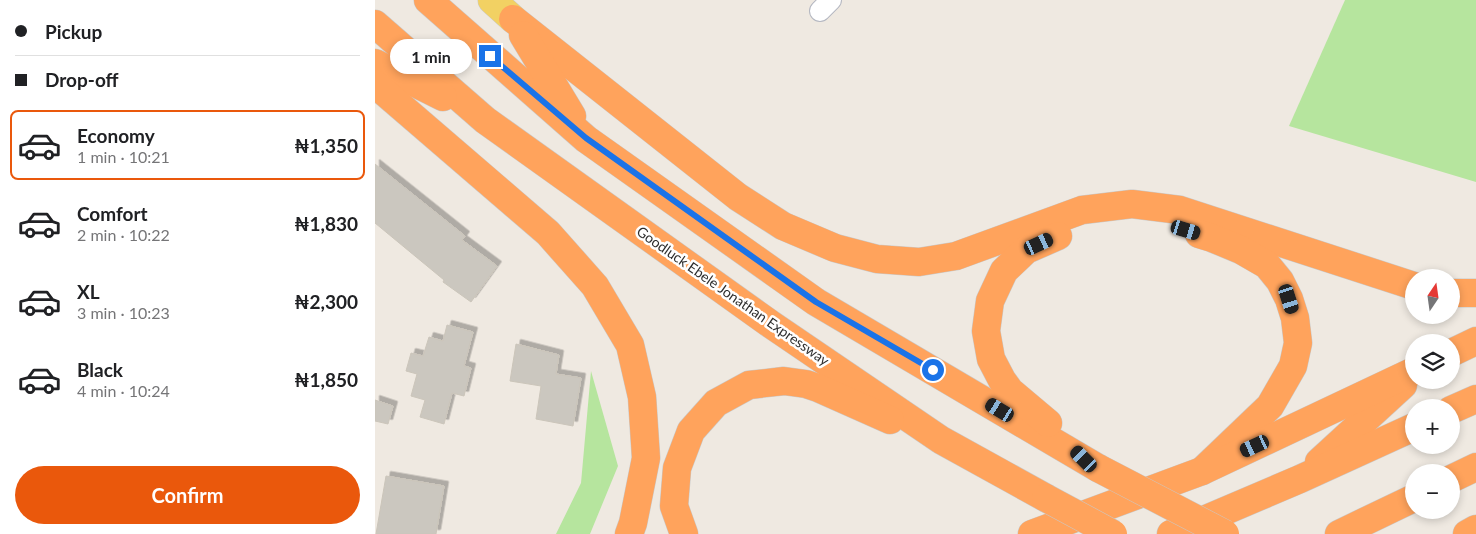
<!DOCTYPE html>
<meta charset="utf-8">
<style>
body{margin:0;font-family:Lato,sans-serif;background:#f6f6f6;color:#202124;height:100vh;display:flex;flex-direction:column;font-size:19px;white-space:nowrap}
*{box-sizing:border-box;margin:0}
p{font-size:16px;color:#757577}
.icon{flex:none;width:28px;height:28px;fill:none;stroke:currentColor;stroke-width:2;stroke-linecap:round;stroke-linejoin:round}
.map{position:relative;flex:1;overflow:hidden}
.details{display:flex;flex-direction:column;background:#fff;width:375px}
.details>*{flex:none}
.hud{display:grid;align-content:center;height:110px;padding:0 15px;background:#fff}
.needle{width:32px;rotate:13deg}
.controls{position:absolute;left:1030px;top:269px;display:grid;gap:10px}
.controls a{display:grid;place-items:center;width:55px;height:55px;border-radius:50%;background:#fff;box-shadow:0 2px 8px #0003;font-size:25px}
.end{position:absolute;width:22px;height:22px;margin:-11px;border:6px solid #1a73e8;background:#fff;box-shadow:0 0 0 2px #fff}
.from{border-radius:50%}
.bubble{position:absolute;height:35px;border-radius:18px;background:#fff;box-shadow:0 2px 8px #0003;font-size:16px;font-weight:700;line-height:35px;text-align:center}
.car{position:absolute;width:15px;height:30px;margin:-15px -8px;border-radius:6px;box-shadow:0 0 4px 1px #0007;background:linear-gradient(#222 24%,#8ab4d8 0 40%,#222 0 76%,#8ab4d8 0 86%,#222 0)}
.hud b{display:flex;align-items:center;gap:18px;height:48px;font-size:19px}
.hud b+b{border-top:1px solid #e0e0e0}
.hud i{width:12px;height:12px;background:#202124}
ul{padding:0;list-style:none}
li{display:flex;align-items:center;gap:15px;height:70px;margin:0 10px 8px;padding:0 5px;border:2px solid transparent;border-radius:8px}
li div{flex:1}
li b{display:block;font-size:19px}
li em{font-style:normal;font-weight:700}
li.on{border-color:#ea580c}
li>.icon{width:45px;height:45px;stroke-width:1.5}
.primary-button{display:flex;gap:10px;margin-top:auto;padding:10px 15px}
.primary-button a{flex:1;height:58px;border-radius:30px;background:#ea580c;color:#fff;font-size:20px;font-weight:700;line-height:58px;text-align:center}
main{display:flex;flex:1;min-height:0}
.map>svg:first-child{display:block}
</style>
<main>
<section class="details">
<div class="hud">
<b><i class="from"></i>Pickup</b>
<b><i></i>Drop-off</b>
</div>
<ul>
<li class="on"><svg class="icon" aria-label="car" viewBox="0 0 24 24"><path d="M5 17H2v-5l4-1 3-4h7l3 4 3 1v5h-3M9 17h6M6 11h13"/><circle cx="7" cy="17" r="2"/><circle cx="17" cy="17" r="2"/></svg><div><b>Economy</b><p>1 min · 10:21</p></div><em>₦1,350</em></li>
<li><svg class="icon" aria-label="car" viewBox="0 0 24 24"><path d="M5 17H2v-5l4-1 3-4h7l3 4 3 1v5h-3M9 17h6M6 11h13"/><circle cx="7" cy="17" r="2"/><circle cx="17" cy="17" r="2"/></svg><div><b>Comfort</b><p>2 min · 10:22</p></div><em>₦1,830</em></li>
<li><svg class="icon" aria-label="car" viewBox="0 0 24 24"><path d="M5 17H2v-5l4-1 3-4h7l3 4 3 1v5h-3M9 17h6M6 11h13"/><circle cx="7" cy="17" r="2"/><circle cx="17" cy="17" r="2"/></svg><div><b>XL</b><p>3 min · 10:23</p></div><em>₦2,300</em></li>
<li><svg class="icon" aria-label="car" viewBox="0 0 24 24"><path d="M5 17H2v-5l4-1 3-4h7l3 4 3 1v5h-3M9 17h6M6 11h13"/><circle cx="7" cy="17" r="2"/><circle cx="17" cy="17" r="2"/></svg><div><b>Black</b><p>4 min · 10:24</p></div><em>₦1,850</em></li>
</ul>
<div class="primary-button"><a>Confirm</a></div>
</section>
<div class="map">
<svg width="1101" height="534" viewBox="0 0 1101 534">
<defs>
<filter id="shadow"><feDropShadow dx="4.5" dy="-4.5" stdDeviation="0" flood-color="#0004"/></filter>
</defs>
<rect width="100%" height="100%" fill="#efe9e1"/>
<g fill="#b6e59e">
<path d="M 970,0 L 1101,0 L 1101,182 L 914,126 Z"/>
<path d="M 216,371 L 243,466 L 215,534 L 181,534 L 206,483 Z"/>
</g>
<g fill="#cbc7bf" stroke="#cbc5ba" filter="url(#shadow)">
<path d="M 0,164 L 90,236 L 87,240 L 122,266 L 96,302 L 68,282 L 69,280 L 0,223 Z"/>
<path d="M 72,325 L 98,332 L 89,366 L 96,368 L 89,396 L 77,393 L 69,424 L 45,417 L 50,400 L 36,396 L 42,374 L 31,371 L 36,353 L 48,356 L 54,337 L 68,341 Z"/>
<path d="M 141,344 L 184,355 L 181,374 L 206,378 L 198,426 L 161,419 L 166,386 L 135,381 Z"/>
<path d="M 0,400 L 18,406 L 13,424 L 0,421 Z"/>
<path d="M 11,476 L 69,486 L 61,534 L 1,534 Z"/>
</g>
<g fill="none" stroke-linecap="round" stroke-linejoin="round">
<defs>
<path id="street" d="M 445,11 L 456,0"/>
<path id="primary" d="M 117,0 L 138,19"/>
<g id="highway">
<path d="M 53,0 L 211,139 L 441,302 L 723,468"/>
<path d="M 138,19 L 363,197 L 408,226 L 460,248 L 502,259 L 544,262 L 581,256 L 707,210 L 757,204 L 805,210 L 1039,286"/>
<path d="M 0,24 L 110,120 L 394,323 L 566,440 L 671,498"/>
<path d="M 148,35 L 197,116"/>
<path d="M 0,63 L 68,97"/>
<path d="M 0,84 L 173,233 L 220,286 L 255,345 L 267,397 L 271,458 L 258,523 L 254,534"/>
<path d="M 824,234 L 837,238 L 866,250 L 892,265 L 905,281 L 914,299 L 920,318 L 923,343 L 918,366 L 895,406 L 827,471"/>
<path d="M 1076,293 L 1101,293"/>
<path d="M 1076,353 L 1101,341"/>
<path d="M 1076,410 L 1101,399"/>
<path d="M 673,423 L 635,391 L 627,380 L 616,359 L 611,331 L 615,301 L 629,271 L 651,250 L 683,236"/>
<path d="M 944,462 L 1028,385"/>
<path d="M 1076,479 L 1101,467"/>
<path d="M 309,534 L 299,506 L 302,468 L 316,431 L 341,403 L 374,385 L 409,381 L 431,384 L 443,388 L 515,420"/>
<path d="M 657,534 L 827,471 L 1039,371"/>
<path d="M 796,534 L 925,479 L 1039,427"/>
<path d="M 964,534 L 1039,498"/>
<path d="M 1092,534 L 1101,529"/>
</g>
</defs>
<use href="#street" stroke="#b4b7c1" stroke-width="22"/>
<use href="#primary" stroke="#c9c9c9" stroke-width="29"/>
<use href="#highway" stroke="#c9c9c9" stroke-width="29"/>
<use href="#street" stroke="#fff" stroke-width="20"/>
<use href="#primary" stroke="#f2d163" stroke-width="28"/>
<use href="#highway" stroke="#ffa35c" stroke-width="28"/>
<defs>
<g id="highway-bridge">
<path d="M 723,468 L 850,534"/>
<path d="M 671,498 L 738,534"/>
</g>
</defs>
<use href="#highway-bridge" stroke="#c9c9c9" stroke-width="29" stroke-linecap="butt"/>
<use href="#highway-bridge" stroke="#ffa35c" stroke-width="28"/>
</g>
<g fill="none" stroke-linecap="round" stroke-linejoin="round">
<path stroke="#1a73e8" stroke-width="6" d="M 115,56 L 211,138 L 441,302 L 558,370"/>
</g>
<g text-anchor="middle" stroke-width="5" stroke-linejoin="round" paint-order="stroke">
<g font-size="14" fill="#2e2e2e" stroke="#fff">
<text transform="translate(358 296) rotate(35)" y="5">Goodluck Ebele Jonathan Expressway</text>
</g>
</g>
</svg>
<div class="controls">
<a><svg class="needle" viewBox="-14 -14 28 28"><path d="M0-13l5 13h-10z" fill="#e53935"/><path d="M0 13l5-13h-10z" fill="#757577"/></svg></a>
<a><svg class="icon" aria-label="layers" viewBox="0 0 24 24"><path d="M12 4l9 5-9 5-9-5zM3 14l9 5 9-5"/></svg></a>
<a>+</a>
<a>−</a>
</div>
<i class="end from" style="left:558px;top:370px"></i>
<i class="end" style="left:115px;top:56px"></i>
<div class="bubble" style="left:15px;top:39px;width:82px">1 min</div>
<i class="car" style="left:811px;top:230px;rotate:107deg"></i>
<i class="car" style="left:664px;top:244px;rotate:65deg"></i>
<i class="car" style="left:914px;top:299px;rotate:162deg"></i>
<i class="car" style="left:625px;top:410px;rotate:301deg"></i>
<i class="car" style="left:880px;top:446px;rotate:245deg"></i>
<i class="car" style="left:709px;top:459px;rotate:315deg"></i>
</div>
</main>
